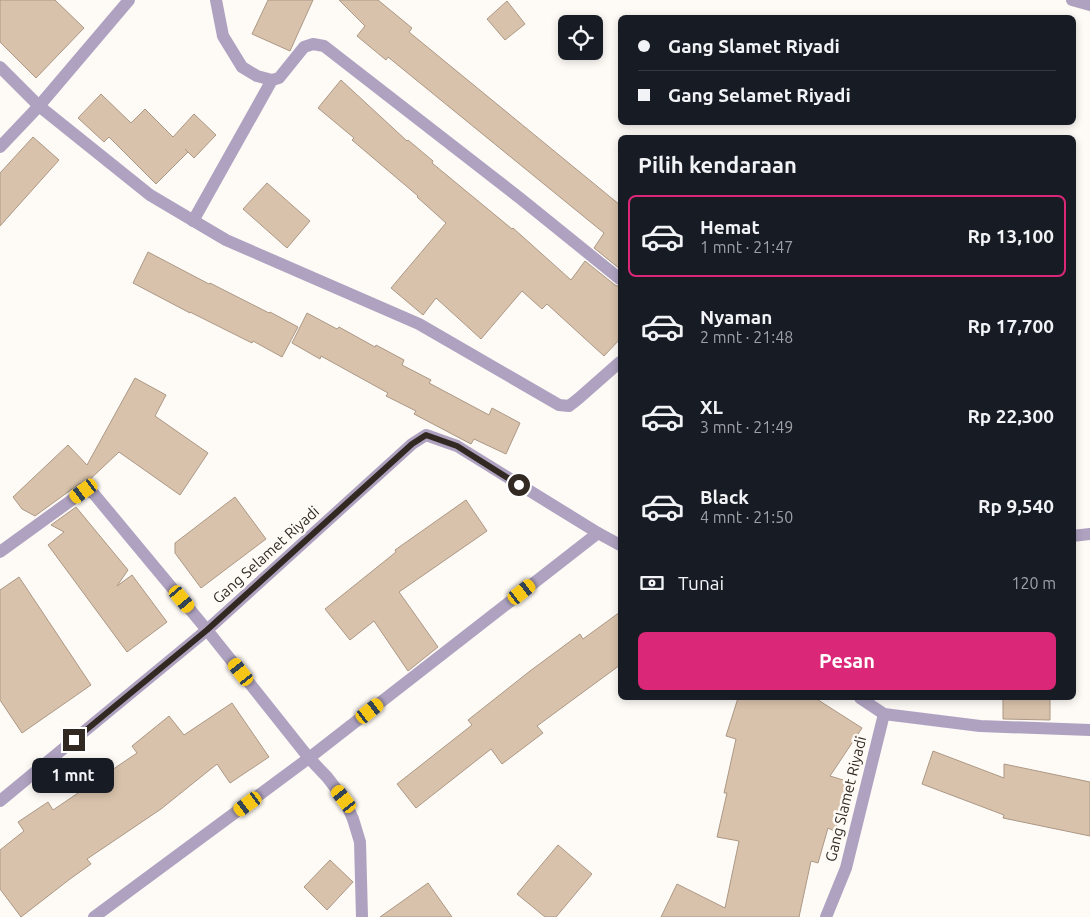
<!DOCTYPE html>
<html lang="id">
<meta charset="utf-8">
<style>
body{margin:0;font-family:Ubuntu,sans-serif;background:#242831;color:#f1f3f6;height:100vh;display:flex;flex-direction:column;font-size:19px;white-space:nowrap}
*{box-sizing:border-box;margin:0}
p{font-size:16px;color:#9ea1a6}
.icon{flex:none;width:28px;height:28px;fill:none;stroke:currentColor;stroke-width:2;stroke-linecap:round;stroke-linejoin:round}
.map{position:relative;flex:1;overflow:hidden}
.panel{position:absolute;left:618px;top:135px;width:458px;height:565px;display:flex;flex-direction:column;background:#171b24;border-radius:8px;box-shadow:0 2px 8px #0003}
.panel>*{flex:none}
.hud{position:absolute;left:618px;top:15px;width:458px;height:110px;border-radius:8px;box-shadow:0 2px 8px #0003;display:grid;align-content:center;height:110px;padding:0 20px;background:#171b24}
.tools{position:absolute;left:558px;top:15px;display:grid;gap:10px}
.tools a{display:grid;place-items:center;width:45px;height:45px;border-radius:8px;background:#171b24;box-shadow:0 2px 8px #0003;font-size:25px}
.end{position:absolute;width:22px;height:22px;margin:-11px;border:6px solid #322a22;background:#fff;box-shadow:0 0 0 2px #fff}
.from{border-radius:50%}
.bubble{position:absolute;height:35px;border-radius:8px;background:#171b24;box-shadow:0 2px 8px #0003;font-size:16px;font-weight:600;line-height:35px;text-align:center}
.car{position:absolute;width:15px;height:30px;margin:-15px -8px;border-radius:6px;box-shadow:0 0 4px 1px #0007;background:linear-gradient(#f5c518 24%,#345 0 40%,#f5c518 0 76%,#345 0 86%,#f5c518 0)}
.hud b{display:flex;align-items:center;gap:18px;height:48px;font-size:19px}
.hud b+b{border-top:1px solid #363941}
.hud i{width:12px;height:12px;background:#f1f3f6}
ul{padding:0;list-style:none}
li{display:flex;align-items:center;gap:15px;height:82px;margin:0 10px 8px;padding:0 10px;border:2px solid transparent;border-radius:8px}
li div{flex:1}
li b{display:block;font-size:19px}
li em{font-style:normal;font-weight:600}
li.active{border-color:#db2777}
li>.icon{width:45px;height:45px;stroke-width:1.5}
h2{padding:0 20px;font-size:22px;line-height:60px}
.pay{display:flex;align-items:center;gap:12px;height:55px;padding:0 20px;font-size:19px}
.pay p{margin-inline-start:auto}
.cta{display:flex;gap:10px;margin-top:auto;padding:10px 20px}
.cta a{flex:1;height:58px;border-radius:8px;background:#db2777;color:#fff;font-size:20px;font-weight:600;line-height:58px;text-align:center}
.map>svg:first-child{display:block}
</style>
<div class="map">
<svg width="1090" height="917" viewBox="0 0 1090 917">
<rect width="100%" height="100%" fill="#fefaf6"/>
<g fill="#d8c2ab" stroke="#ac9885">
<path d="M 0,0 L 55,0 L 84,28 L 36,78 L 0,42 Z"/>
<path d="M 268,0 L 313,0 L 290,51 L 252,34 Z"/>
<path d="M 339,0 L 378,0 L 412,28 L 409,32 L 620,205 L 620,269 L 594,248 L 604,233 L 388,57 L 386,60 L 357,36 L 365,26 Z"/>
<path d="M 507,1 L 525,24 L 505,40 L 487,19 Z"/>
<path d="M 341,80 L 407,141 L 408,140 L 433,161 L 432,163 L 512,229 L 513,228 L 571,280 L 585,261 L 615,285 L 620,287 L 620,339 L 604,356 L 547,304 L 542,309 L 522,291 L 481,339 L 436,298 L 423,315 L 391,288 L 446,223 L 417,197 L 418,196 L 352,140 L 354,138 L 318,108 Z"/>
<path d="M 101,94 L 131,123 L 145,109 L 173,137 L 194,114 L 216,135 L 194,158 L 185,149 L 188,152 L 156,184 L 109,137 L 104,142 L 78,118 Z"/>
<path d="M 33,137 L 59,160 L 0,226 L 0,173 Z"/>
<path d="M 267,183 L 310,221 L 287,248 L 243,209 Z"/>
<path d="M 148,252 L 209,284 L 210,283 L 269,313 L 270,312 L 298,327 L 282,357 L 253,341 L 252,343 L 190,312 L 190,313 L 133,283 Z"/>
<path d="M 307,313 L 337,329 L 339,327 L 375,347 L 376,345 L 404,360 L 402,365 L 431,380 L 429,383 L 489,415 L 492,408 L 520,423 L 506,454 L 474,439 L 471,444 L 414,414 L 416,411 L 386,396 L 388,393 L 321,356 L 320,359 L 292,343 Z"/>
<path d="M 135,378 L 166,395 L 155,416 L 208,453 L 180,495 L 119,452 L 86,483 L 79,484 L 35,516 L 22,509 L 13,497 L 68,445 L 87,465 Z"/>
<path d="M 235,497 L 266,539 L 201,588 L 175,553 L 175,543 Z"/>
<path d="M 466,500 L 487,531 L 399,592 L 438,647 L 408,671 L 374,621 L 350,640 L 325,609 L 396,552 L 395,550 Z"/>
<path d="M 76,507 L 128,570 L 117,586 L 132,575 L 167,622 L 127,652 L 48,545 L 64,532 L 51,525 Z"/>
<path d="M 19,577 L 91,685 L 22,733 L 0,700 L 0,590 Z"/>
<path d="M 620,612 L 620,665 L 537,726 L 543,733 L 502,764 L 491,749 L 416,808 L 397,784 L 472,725 L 468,720 L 530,671 L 580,634 L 583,639 Z"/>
<path d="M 738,698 L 815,698 L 862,728 L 830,776 L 853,783 L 849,797 L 834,831 L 828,828 L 818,863 L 811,861 L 799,917 L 661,917 L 677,884 L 725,908 L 739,841 L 717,837 L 727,793 L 724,793 L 736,739 L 726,736 Z"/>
<path d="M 1003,698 L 1050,698 L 1050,720 L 1003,719 Z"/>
<path d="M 232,703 L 269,757 L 230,783 L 217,764 L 161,809 L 87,859 L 91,864 L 70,879 L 21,917 L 0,889 L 0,850 L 24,831 L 18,822 L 48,802 L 53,810 L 137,753 L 132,746 L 169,716 L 184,735 Z"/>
<path d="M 933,751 L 1004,778 L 1004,764 L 1090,782 L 1090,836 L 1003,818 L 1004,815 L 922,784 Z"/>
<path d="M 558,845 L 592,874 L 556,917 L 545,917 L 517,894 Z"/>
<path d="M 330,860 L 353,882 L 327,910 L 304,887 Z"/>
<path d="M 428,883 L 452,917 L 380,917 Z"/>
</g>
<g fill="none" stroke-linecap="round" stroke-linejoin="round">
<g stroke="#aea2c0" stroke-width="12">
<path d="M 216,0 L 223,36 L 242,67 L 257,76 L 272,80"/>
<path d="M 1072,0 L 1090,5"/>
<path d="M 0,67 L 39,106 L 150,195 L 226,240 L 419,324 L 559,405 L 569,406 L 578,399 L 620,362"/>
<path d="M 0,147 L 39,106 L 129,0"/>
<path d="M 193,221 L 272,80 L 279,78 L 304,47 L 313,44 L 324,46 L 521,199 L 620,279"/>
<path d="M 1072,536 L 1090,534"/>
<path d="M 0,552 L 84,491 L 88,491 L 94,494 L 207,630 L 309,758 L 327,777 L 344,799 L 353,819 L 360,842 L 362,917"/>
<path d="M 860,698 L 884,714 L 980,726 L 1090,730"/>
<path d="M 0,801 L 207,630 L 412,444 L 426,435 L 457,446 L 598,533 L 620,545"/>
<path d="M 94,917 L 309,758 L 598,533"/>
<path d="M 826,917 L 846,868 L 884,714"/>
</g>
</g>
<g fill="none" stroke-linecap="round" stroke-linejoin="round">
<path stroke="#322a22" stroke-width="6" d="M 74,740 L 207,630 L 412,444 L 426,435 L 457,446 L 519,485"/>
</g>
<g text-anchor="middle" stroke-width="5" stroke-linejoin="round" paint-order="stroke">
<g font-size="15" fill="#322a22" stroke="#fefaf6">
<text transform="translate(266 555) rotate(-42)" y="5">Gang Selamet Riyadi</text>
<text transform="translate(846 799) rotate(-76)" y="5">Gang Slamet Riyadi</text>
</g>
</g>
</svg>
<div class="tools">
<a><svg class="icon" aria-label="locate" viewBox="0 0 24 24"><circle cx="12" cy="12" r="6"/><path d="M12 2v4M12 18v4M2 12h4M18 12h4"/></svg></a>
</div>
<i class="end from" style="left:519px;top:485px"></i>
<i class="end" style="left:74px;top:740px"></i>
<div class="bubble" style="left:32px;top:758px;width:82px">1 mnt</div>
<i class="car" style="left:84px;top:491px;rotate:234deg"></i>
<i class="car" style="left:522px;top:592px;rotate:52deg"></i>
<i class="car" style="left:182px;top:599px;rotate:140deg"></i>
<i class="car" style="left:241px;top:672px;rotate:322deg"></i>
<i class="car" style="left:370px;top:711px;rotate:52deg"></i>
<i class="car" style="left:344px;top:799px;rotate:323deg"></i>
<i class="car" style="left:248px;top:804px;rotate:234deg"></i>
<div class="hud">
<b><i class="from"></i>Gang Slamet Riyadi</b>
<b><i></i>Gang Selamet Riyadi</b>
</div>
<section class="panel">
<h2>Pilih kendaraan</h2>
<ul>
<li class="active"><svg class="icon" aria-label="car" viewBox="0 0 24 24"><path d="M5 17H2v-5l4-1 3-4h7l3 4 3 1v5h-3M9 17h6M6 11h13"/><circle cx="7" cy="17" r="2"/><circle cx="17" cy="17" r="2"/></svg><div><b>Hemat</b><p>1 mnt · 21:47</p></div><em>Rp 13,100</em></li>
<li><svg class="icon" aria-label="car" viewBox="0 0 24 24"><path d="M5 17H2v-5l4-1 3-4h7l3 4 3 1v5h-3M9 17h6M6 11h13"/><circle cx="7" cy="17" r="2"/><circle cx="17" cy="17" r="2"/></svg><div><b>Nyaman</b><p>2 mnt · 21:48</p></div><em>Rp 17,700</em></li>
<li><svg class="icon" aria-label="car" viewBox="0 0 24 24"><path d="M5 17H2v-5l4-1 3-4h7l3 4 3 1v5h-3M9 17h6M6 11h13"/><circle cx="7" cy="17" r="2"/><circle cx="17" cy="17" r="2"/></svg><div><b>XL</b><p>3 mnt · 21:49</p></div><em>Rp 22,300</em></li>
<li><svg class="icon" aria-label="car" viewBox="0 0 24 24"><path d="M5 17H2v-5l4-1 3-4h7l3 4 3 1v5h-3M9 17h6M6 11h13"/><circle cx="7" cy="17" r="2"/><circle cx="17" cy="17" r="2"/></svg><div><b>Black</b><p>4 mnt · 21:50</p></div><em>Rp 9,540</em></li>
</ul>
<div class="pay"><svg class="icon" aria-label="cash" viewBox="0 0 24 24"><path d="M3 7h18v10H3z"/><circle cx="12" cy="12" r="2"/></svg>Tunai<p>120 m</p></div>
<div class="cta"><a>Pesan</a></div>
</section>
</div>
